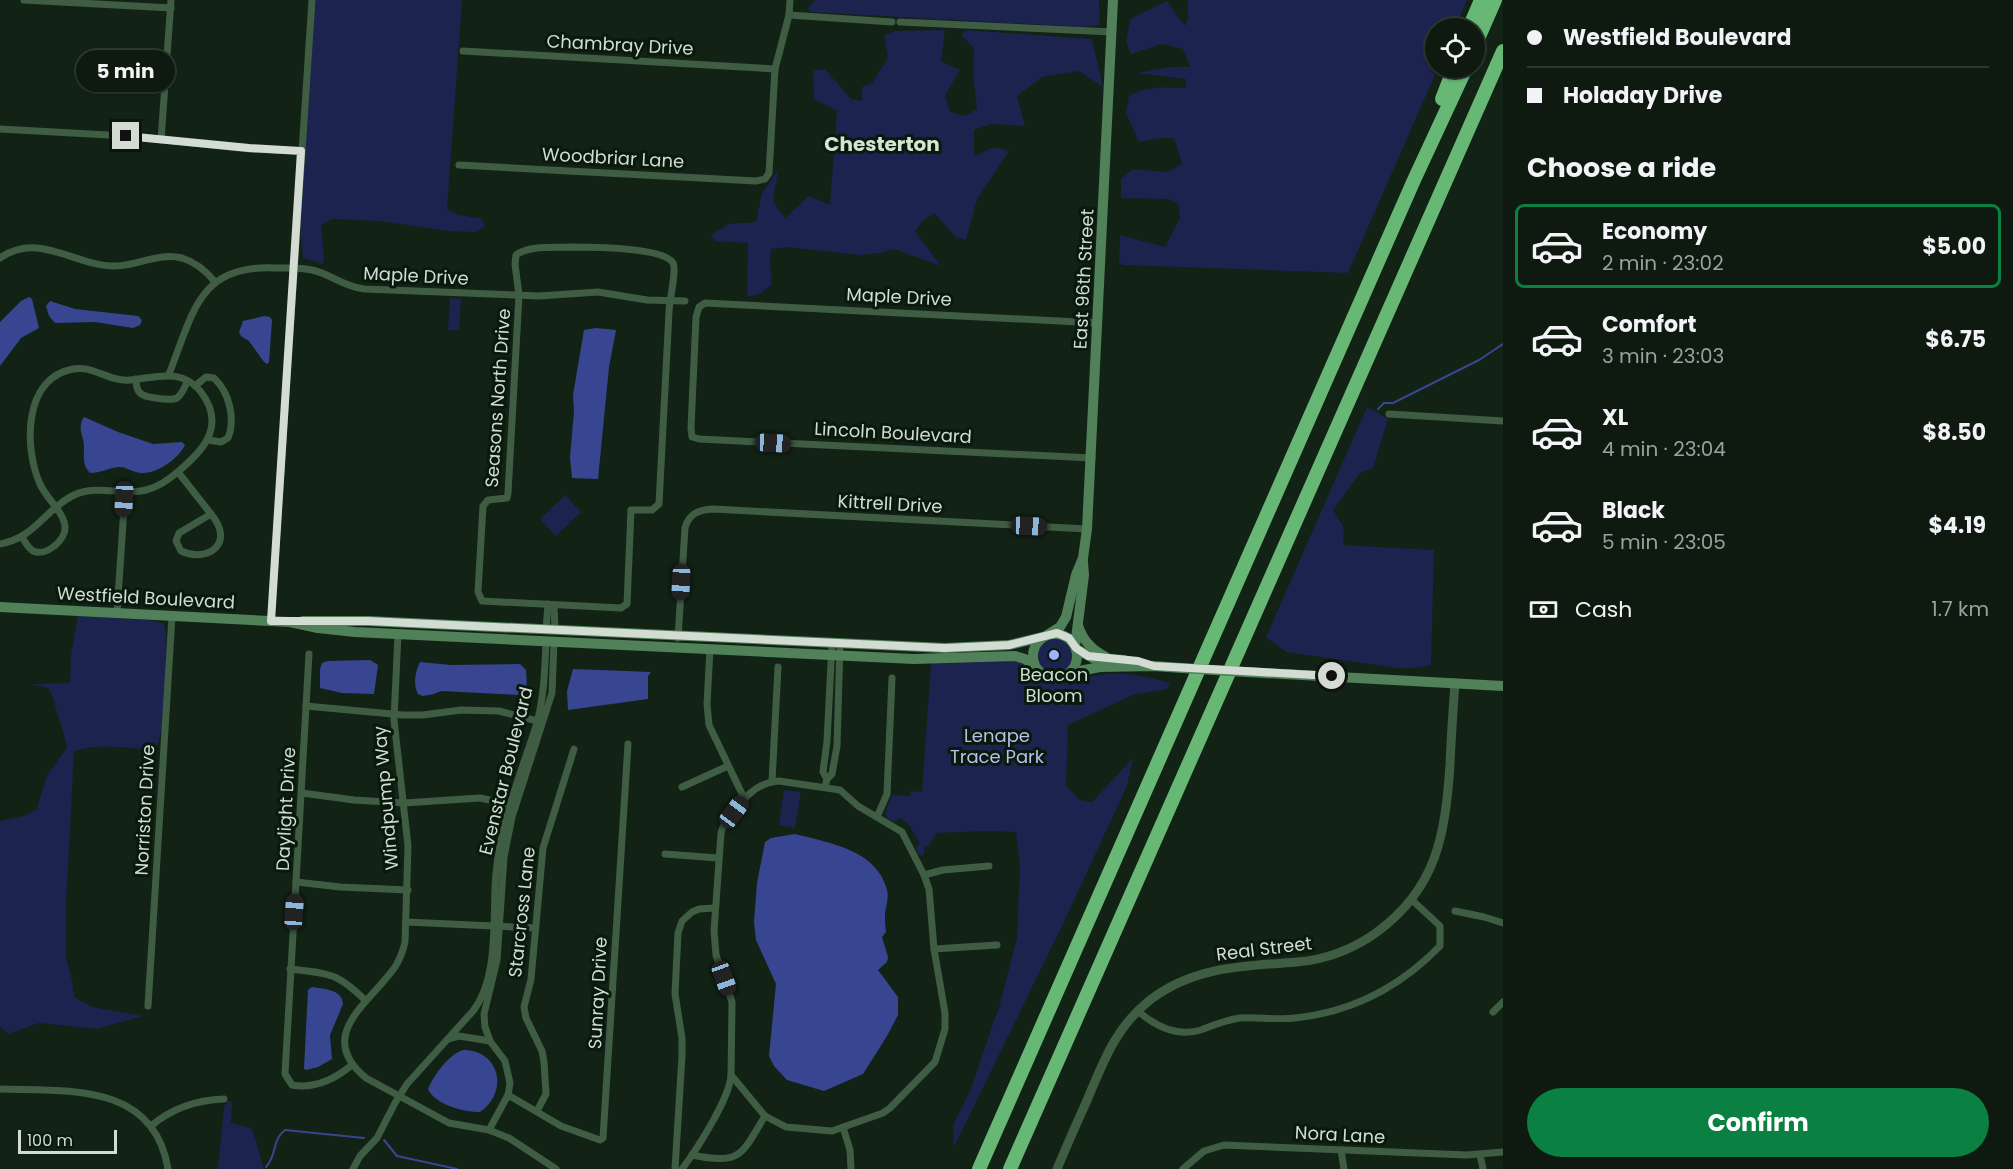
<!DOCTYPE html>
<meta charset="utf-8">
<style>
body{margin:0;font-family:Poppins,sans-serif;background:#172319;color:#f1f3f6;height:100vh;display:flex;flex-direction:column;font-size:22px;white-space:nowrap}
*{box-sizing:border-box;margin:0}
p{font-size:20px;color:#9ba19f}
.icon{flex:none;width:33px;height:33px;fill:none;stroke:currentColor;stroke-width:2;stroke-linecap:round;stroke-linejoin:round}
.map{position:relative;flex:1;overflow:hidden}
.sheet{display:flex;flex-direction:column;background:#0e1a10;width:510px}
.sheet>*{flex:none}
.banner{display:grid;align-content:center;height:132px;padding:0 24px;background:#0e1a10}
.controls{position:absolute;left:1425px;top:18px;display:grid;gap:12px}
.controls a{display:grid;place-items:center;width:60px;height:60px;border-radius:50%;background:#0e1a10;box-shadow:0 2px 4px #0004,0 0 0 2px #2e3830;font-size:30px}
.scale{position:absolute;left:18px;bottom:15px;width:99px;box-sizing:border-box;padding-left:6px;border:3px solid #d2dcd3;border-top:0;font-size:16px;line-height:21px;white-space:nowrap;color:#d2dcd3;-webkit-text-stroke:4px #09190c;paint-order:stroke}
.end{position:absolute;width:27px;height:27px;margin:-14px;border:8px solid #d2dcd3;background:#111;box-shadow:0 0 0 3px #111}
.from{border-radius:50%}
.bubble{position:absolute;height:42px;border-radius:21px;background:#0e1a10;box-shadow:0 2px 4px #0004,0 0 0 2px #2e3830;font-size:20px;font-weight:700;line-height:42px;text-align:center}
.car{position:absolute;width:18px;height:36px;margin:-18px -9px;border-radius:8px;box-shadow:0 0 4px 2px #0007;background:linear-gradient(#222 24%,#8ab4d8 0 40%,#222 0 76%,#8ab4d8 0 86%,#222 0)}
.banner b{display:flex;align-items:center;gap:21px;height:57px;font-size:22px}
.banner b+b{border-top:2px solid #2e3830}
.banner i{width:15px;height:15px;background:#f1f3f6}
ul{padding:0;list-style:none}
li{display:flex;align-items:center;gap:18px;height:84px;margin:0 12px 9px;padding:0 12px;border:3px solid transparent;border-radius:9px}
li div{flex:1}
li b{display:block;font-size:22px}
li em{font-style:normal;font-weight:700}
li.current{border-color:#0b8043}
li>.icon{width:54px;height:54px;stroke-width:1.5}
h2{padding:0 24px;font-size:27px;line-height:72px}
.pay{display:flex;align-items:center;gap:15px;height:66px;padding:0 24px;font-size:22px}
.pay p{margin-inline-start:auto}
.button{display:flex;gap:12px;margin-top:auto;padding:12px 24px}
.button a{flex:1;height:69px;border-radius:36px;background:#0b8043;color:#fff;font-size:24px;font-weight:700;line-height:69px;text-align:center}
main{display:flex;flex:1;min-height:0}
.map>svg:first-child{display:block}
</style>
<main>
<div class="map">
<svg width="1503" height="1169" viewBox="0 0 1503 1169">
<rect width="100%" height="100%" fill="#122215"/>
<g fill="#1b234e">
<path d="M 315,0 L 462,0 L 447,209 L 456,214 L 482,219 L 485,226 L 475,232 L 448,231 L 380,221 L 332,219 L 321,225 L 324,258 L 323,264 L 303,258 L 300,225 Z"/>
<path d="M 815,0 L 1099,0 L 1100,25 L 1083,27 L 811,12 L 808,8 Z"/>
<path d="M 1188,0 L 1467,0 L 1455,28 L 1436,28 L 1436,68 L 1438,68 L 1348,273 L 1123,265 L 1119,262 L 1120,235 L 1165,247 L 1180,218 L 1179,205 L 1169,199 L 1121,198 L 1121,179 L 1133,169 L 1167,172 L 1182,164 L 1174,138 L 1161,138 L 1139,142 L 1126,113 L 1129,96 C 1144,86 1168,87 1186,88 L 1186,79 L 1137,73 L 1170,67 L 1190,67 L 1183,49 L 1162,44 L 1131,54 L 1126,42 L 1130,19 L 1167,1 L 1185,26 L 1188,16 Z"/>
<path d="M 945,30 L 941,61 L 960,70 L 945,95 L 950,112 L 965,116 L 977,109 L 973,74 L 974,48 L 961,35 L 967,30 L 1092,39 L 1103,87 L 1079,71 L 1042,77 L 1017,96 L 1025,126 L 991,124 L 974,130 L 974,156 L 994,147 L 1009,151 L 977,199 L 966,240 L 956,237 L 934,213 L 923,221 L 915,231 L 941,266 L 894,249 L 880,253 L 860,255 L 787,247 L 771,249 L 770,261 L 772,284 L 760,294 L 747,297 L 748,243 L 715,241 L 711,235 L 729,224 L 756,222 L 762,193 L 778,170 L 773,201 L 785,218 L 809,196 L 830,205 L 837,111 L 814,99 L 813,71 L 825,69 L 851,99 L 862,101 L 862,87 L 872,83 L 888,58 L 884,35 L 895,31 Z"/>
<path d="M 450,298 L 461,299 L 459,330 L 448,330 Z"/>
<path d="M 1367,407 L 1388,419 L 1373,468 L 1360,473 L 1333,510 L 1344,528 L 1343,545 L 1434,550 L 1431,665 L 1413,668 L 1398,668 L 1286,652 L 1266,637 Z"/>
<path d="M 565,495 L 581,512 L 556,536 L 540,519 Z"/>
<path d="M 78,616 L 149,620 L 164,624 L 166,634 L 164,719 L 156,751 C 130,747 99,743 74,751 L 66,904 L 66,958 L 72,980 L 74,997 L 92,1007 L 143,1016 L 97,1029 L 39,1023 L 8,1034 L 0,1027 L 0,821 L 24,816 L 37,809 L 47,775 L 67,748 C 65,736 61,726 58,715 C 54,705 54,697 48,688 L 30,684 L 70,683 L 71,655 Z"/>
<circle cx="1055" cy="656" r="17"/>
<path d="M 1017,660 C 1032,670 1045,685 1064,680 L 1070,686 C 1098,666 1139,674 1170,683 L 1167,689 L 1133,695 L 1068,725 L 1066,786 L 1080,800 L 1092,802 L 1133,758 L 1127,786 L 1063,924 L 954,1147 L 953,1125 L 970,1091 L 1000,1004 L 1017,938 L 1020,866 L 1016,832 L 985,831 L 937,833 L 928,846 L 924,847 L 925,854 L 920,856 L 915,847 L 920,844 L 910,826 L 900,818 L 894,822 L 887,818 L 885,813 L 892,795 L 910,796 L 911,791 L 922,792 L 931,663 Z"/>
<path d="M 784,790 L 801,792 L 795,828 L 779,825 Z"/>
<path d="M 227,1101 L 232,1101 L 231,1123 L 252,1128 L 264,1169 L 218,1169 L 224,1108 Z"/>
</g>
<g fill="#384691">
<path d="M 29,297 L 32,299 L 39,328 L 21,338 L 0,366 L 0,322 L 21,301 Z"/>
<path d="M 50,301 L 75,309 L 138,316 L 142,320 L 140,325 L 133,328 L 95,322 L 55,323 L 49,316 L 46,306 Z"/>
<path d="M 264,316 L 270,317 L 272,320 L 269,362 L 267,364 L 264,362 L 249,341 L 241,336 L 239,332 L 243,321 Z"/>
<path d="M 596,328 L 616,330 L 609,367 L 598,479 L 572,478 L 570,458 L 574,411 L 573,395 L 584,330 Z"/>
<path d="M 84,417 L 118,432 L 153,444 L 182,442 L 185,445 C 179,458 157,474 142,473 C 133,473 128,467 119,467 C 109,468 100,473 90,473 C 82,465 84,456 84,445 C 83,435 77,427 84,417 Z"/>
<path d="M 370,660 L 378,665 L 374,694 L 342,693 L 320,688 L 320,669 L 322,663 L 328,661 Z"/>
<path d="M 420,662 L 451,665 L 520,664 L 526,670 L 527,689 L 520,695 L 441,691 L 434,694 L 423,696 L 418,694 C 413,684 415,672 420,662 Z"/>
<path d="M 573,669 L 651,672 L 648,676 L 648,699 L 568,710 L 567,691 Z"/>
<path d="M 795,834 C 830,843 877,850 887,890 C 889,898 886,906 885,913 C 885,920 885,926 886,932 L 882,937 L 888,957 L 887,962 L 878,970 L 898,997 L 898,1015 L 887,1036 L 863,1074 L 824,1091 L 787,1080 L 774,1066 L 769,1056 L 776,984 L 756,940 L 754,922 L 757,883 L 765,842 L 771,838 Z"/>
<path d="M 312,987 C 324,989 342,989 343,1004 L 330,1035 L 332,1059 L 318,1067 L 306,1070 L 304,1069 L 308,990 Z"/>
<path d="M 463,1050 C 500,1050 509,1092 480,1112 C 464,1112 435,1105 428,1089 C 433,1076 449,1054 463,1050 Z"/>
</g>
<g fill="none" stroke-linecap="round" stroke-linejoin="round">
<g stroke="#384691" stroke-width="2">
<path d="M 1378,409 L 1384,403 L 1393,403 L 1479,360 L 1503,344"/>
<path d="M 384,1140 L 397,1156 L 457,1169"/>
<path d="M 266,1167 C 277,1156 272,1139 285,1130 L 364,1138"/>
</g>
<g stroke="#3f5d43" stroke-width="7">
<path d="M 24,0 L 171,8"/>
<path d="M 789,15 L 892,22"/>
<path d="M 900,22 L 1112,32"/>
<path d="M 463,51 L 775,69"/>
<path d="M 0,129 L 126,136 L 250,149 L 301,151"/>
<path d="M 161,140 L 171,0"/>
<path d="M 459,165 L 756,181 L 765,179 L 769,173 L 775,69 L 789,15 L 790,0"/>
<path d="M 571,247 C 589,247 664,247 673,263 C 677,270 669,302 669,312 C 666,376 662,440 659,504 L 652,510 L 631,510 L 627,604 L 621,608 L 482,601 L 478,592 L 483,506 L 488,500 L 507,498 L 508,493 L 519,295 L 515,264 L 516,255 C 530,245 554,248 571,247 Z"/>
<path d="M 0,258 C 39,231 74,266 115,266 C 138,266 159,252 182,258 C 196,262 206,271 215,282"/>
<path d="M 169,374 C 193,314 198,264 275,268 C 287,268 300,267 312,270 C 331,274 342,286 364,289 L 539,296 L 598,292 L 647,300 L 685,301"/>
<path d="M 136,379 C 136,383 137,390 140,393 C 145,398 171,401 177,398 C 182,394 185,387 187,382"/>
<path d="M 195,386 L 206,377 L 214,378 C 229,392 236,419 228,438 L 221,442 L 208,440"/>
<path d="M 1389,414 L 1503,421"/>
<path d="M 1092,458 L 699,439 L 692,437 L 691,428 L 696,317 L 699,307 L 705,303 L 1098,323"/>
<path d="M 178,472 L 211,514"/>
<path d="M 211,514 C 236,544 207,563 181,551 L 176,541 L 179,533 Z"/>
<path d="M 0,544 C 35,538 45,509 74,495 C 98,484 122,496 146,490 C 159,487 171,478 181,469 C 206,448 225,424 201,392 C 182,367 155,378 130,380 C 109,382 93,365 73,369 C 23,378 24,448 40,484 C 46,498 64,512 65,527 C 66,540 46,557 33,551 C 28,548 25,542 22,537"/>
<path d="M 554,605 L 555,630"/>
<path d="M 117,613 L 125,492"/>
<path d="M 271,621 L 312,0"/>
<path d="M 546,630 L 548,604"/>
<path d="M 398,634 L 394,720 L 408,846 L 405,942 C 403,951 400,959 395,967 C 370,1003 314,1035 366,1078 L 449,1123 L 489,1130 L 509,1138 L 556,1169"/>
<path d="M 678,638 L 685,528 C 689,513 699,510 713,509 L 1087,529"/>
<path d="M 710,649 L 707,704 L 709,725 L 744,798"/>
<path d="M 309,654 L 285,1074 L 292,1085 C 314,1089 335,1079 352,1065"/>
<path d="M 306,706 L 403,715 L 423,715 L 461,710 L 499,711 L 541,722"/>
<path d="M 827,779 L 823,772 L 827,741 L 832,644"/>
<path d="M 779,781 L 840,790 L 858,806 L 902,832 L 924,875 L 929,889 L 934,949 L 945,1013 L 945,1029 L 935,1062 L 890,1108 L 883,1113 L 832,1131 L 786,1127 L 765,1116 L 731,1075 L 732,1002 L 716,955 L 714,931 L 721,833 L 723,827 C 738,806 751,783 779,781 Z"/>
<path d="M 772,782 L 778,667"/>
<path d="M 682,787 L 728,766"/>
<path d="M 825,787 L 827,779 L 832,774 L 837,746 L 840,644"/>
<path d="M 302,793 L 354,800 L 404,803 L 480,798 L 513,805"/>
<path d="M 877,817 L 887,794 L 892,678"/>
<path d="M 665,854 L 718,858"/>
<path d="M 924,875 L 943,870 L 989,866"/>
<path d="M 296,882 L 340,887 L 408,890"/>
<path d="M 1455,911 L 1484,917 L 1503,923"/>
<path d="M 406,922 L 535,928"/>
<path d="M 934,949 L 997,945"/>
<path d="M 290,969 C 330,974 336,972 365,1000"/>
<path d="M 148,1006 L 172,616"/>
<path d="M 1138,1011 C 1155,1026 1177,1037 1201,1030 C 1214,1025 1225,1020 1240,1018 C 1258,1017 1277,1020 1295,1018 C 1353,1012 1400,987 1440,946 L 1440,926 L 1412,900"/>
<path d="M 1493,1012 L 1503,1002"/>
<path d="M 449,1039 L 459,1036 L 490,1041"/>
<path d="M 0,1089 C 67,1091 154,1082 168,1169"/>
<path d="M 508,1095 L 561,1126 L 600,1140 L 603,1138 L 628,744"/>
<path d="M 537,1111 L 546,1094 L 544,1062 L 542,1051 L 526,1018 L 524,1007 L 531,979 L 543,848 L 574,749"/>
<path d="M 151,1126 C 172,1108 197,1100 224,1099"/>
<path d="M 843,1127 L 850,1150 L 851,1169"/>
<path d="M 489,1130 L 508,1095 L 510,1083 L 505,1061 L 490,1041 L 485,1027 L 484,1014 L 497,960 L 504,857 L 512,817 L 552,693 L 554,642"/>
<path d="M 1341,1150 L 1344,1169"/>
<path d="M 692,1155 C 742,1165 741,1155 765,1116"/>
<path d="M 1480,1155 L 1483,1169"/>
<path d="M 353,1169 L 360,1156 L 377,1138 L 395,1103 L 407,1084 L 473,1011 C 500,976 492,915 496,873 C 501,821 521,773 537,723 C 544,697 545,668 546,641"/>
<path d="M 675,1169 L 682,1056 L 682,1038 L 675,994 L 678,933 L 682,921 L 692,912 L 699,909 L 715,908"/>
<path d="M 682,1169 C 697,1149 730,1098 731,1075"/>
<path d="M 1183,1169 L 1204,1151 L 1224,1145 L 1467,1155 L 1503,1152"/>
</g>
<path stroke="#3f5d43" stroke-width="9" d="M 1057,1169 C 1067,1145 1077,1122 1088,1098 C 1104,1060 1116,1027 1150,1000 C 1194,966 1245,966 1297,962 C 1325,960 1354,949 1377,932 C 1437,888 1445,835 1450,765 C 1451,738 1453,711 1455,683"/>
<g stroke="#508158" stroke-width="10">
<path d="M 0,607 L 290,622 L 318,628 L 355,632 L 914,659 L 1015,656 L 1025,659 L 1037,669"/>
<path d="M 303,621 L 368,621 L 945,648 L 1009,645 L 1042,637"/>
<path d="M 1078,625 C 1082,640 1092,650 1106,657"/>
<circle cx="1055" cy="656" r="22"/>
<path d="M 1047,635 L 1060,627 L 1066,617 L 1076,575 L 1083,558 L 1087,529 L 1113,0"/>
<path d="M 1075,646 L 1084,575 L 1083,562"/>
<path d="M 1076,649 L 1093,658 L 1124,660"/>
<path d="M 1246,672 L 1503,686"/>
<path d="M 1069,673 L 1100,667 L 1154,666 L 1182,668"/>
</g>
<g stroke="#67b775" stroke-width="14">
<path d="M 1469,28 L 1481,0"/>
<path d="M 1474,48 L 1495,0"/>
<path d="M 1442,99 L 1454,68"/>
<path d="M 979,1169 L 1414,180 L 1466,68"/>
<path d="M 1010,1169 L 1503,51"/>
</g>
<path stroke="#508158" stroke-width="10" d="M 1182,668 L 1246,672"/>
</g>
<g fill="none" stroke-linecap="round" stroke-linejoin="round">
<path stroke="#d2dcd3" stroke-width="8" d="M 126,136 L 249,148 L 301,151 L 271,621 L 368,621 L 945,648 L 1009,645 L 1057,633 L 1069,638 L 1076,648 L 1088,656 L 1138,661 L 1154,666 L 1332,676"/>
</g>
<circle fill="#9fb3fd" stroke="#09190c" stroke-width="2" cx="1054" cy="655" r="6"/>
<g text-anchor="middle" stroke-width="6" stroke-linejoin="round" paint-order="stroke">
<g font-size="18" fill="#d2dcd3" stroke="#09190c">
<text transform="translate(620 45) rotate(3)" y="6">Chambray Drive</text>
<text transform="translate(613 158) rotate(3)" y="6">Woodbriar Lane</text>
<text transform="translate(416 276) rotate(3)" y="6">Maple Drive</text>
<text transform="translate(1084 279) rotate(-87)" y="6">East 96th Street</text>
<text transform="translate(899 297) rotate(3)" y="6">Maple Drive</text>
<text transform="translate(498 398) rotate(-86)" y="6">Seasons North Drive</text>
<text transform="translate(893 433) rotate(3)" y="6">Lincoln Boulevard</text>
<text transform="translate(890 504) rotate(3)" y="6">Kittrell Drive</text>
<text transform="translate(146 598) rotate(3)" y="6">Westfield Boulevard</text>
<text transform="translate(506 771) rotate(-76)" y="6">Evenstar Boulevard</text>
<text transform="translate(386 798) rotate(-95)" y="6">Windpump Way</text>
<text transform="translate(286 809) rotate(-87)" y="6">Daylight Drive</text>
<text transform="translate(145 810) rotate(-87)" y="6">Norriston Drive</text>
<text transform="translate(522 912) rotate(-84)" y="6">Starcross Lane</text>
<text transform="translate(1264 949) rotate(-7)" y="6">Real Street</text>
<text transform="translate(598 993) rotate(-87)" y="6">Sunray Drive</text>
<text transform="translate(1340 1135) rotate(3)" y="6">Nora Lane</text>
</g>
<g font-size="18" fill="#d2dcd3" stroke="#09190c">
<text x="1054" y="681">Beacon<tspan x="1054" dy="21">Bloom</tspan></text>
</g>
<g font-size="18" fill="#b4c1eb" stroke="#09190c">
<text x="997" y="742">Lenape<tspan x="997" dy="21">Trace Park</tspan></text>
</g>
<g font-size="20" font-weight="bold" fill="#d1e6d3" stroke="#09190c">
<text x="882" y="151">Chesterton</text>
</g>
</g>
</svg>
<div class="controls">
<a><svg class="icon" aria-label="locate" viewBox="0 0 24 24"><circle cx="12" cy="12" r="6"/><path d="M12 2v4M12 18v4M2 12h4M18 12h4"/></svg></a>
</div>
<div class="scale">100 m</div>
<i class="end from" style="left:1332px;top:676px"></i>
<i class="end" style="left:126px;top:136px"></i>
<div class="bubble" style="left:76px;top:50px;width:99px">5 min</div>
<i class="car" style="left:773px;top:443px;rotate:93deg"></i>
<i class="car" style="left:124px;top:499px;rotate:183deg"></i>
<i class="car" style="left:1029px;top:526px;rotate:93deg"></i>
<i class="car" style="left:681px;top:582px;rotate:183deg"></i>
<i class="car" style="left:734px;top:812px;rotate:37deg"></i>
<i class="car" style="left:294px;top:912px;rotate:4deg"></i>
<i class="car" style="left:724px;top:978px;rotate:160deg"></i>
</div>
<section class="sheet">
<div class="banner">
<b><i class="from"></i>Westfield Boulevard</b>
<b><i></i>Holaday Drive</b>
</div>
<h2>Choose a ride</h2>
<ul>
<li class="current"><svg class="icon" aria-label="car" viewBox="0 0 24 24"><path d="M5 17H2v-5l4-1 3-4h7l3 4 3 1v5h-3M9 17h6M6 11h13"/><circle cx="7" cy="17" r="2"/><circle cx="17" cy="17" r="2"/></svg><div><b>Economy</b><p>2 min · 23:02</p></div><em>$5.00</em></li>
<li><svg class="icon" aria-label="car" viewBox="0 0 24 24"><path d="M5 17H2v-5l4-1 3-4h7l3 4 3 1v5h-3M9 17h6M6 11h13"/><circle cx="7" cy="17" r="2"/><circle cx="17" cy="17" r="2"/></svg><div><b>Comfort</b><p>3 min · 23:03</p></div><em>$6.75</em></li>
<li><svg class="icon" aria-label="car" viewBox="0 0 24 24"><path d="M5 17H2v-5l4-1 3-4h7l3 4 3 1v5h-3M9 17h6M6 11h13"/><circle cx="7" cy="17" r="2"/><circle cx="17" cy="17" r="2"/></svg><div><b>XL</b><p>4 min · 23:04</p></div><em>$8.50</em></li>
<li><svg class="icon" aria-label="car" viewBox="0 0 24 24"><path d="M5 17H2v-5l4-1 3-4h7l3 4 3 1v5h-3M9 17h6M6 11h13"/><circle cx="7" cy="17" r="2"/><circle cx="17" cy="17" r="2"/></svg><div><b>Black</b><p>5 min · 23:05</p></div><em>$4.19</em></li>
</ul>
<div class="pay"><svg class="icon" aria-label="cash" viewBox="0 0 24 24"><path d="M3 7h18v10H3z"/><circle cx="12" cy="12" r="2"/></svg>Cash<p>1.7 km</p></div>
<div class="button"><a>Confirm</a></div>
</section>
</main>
